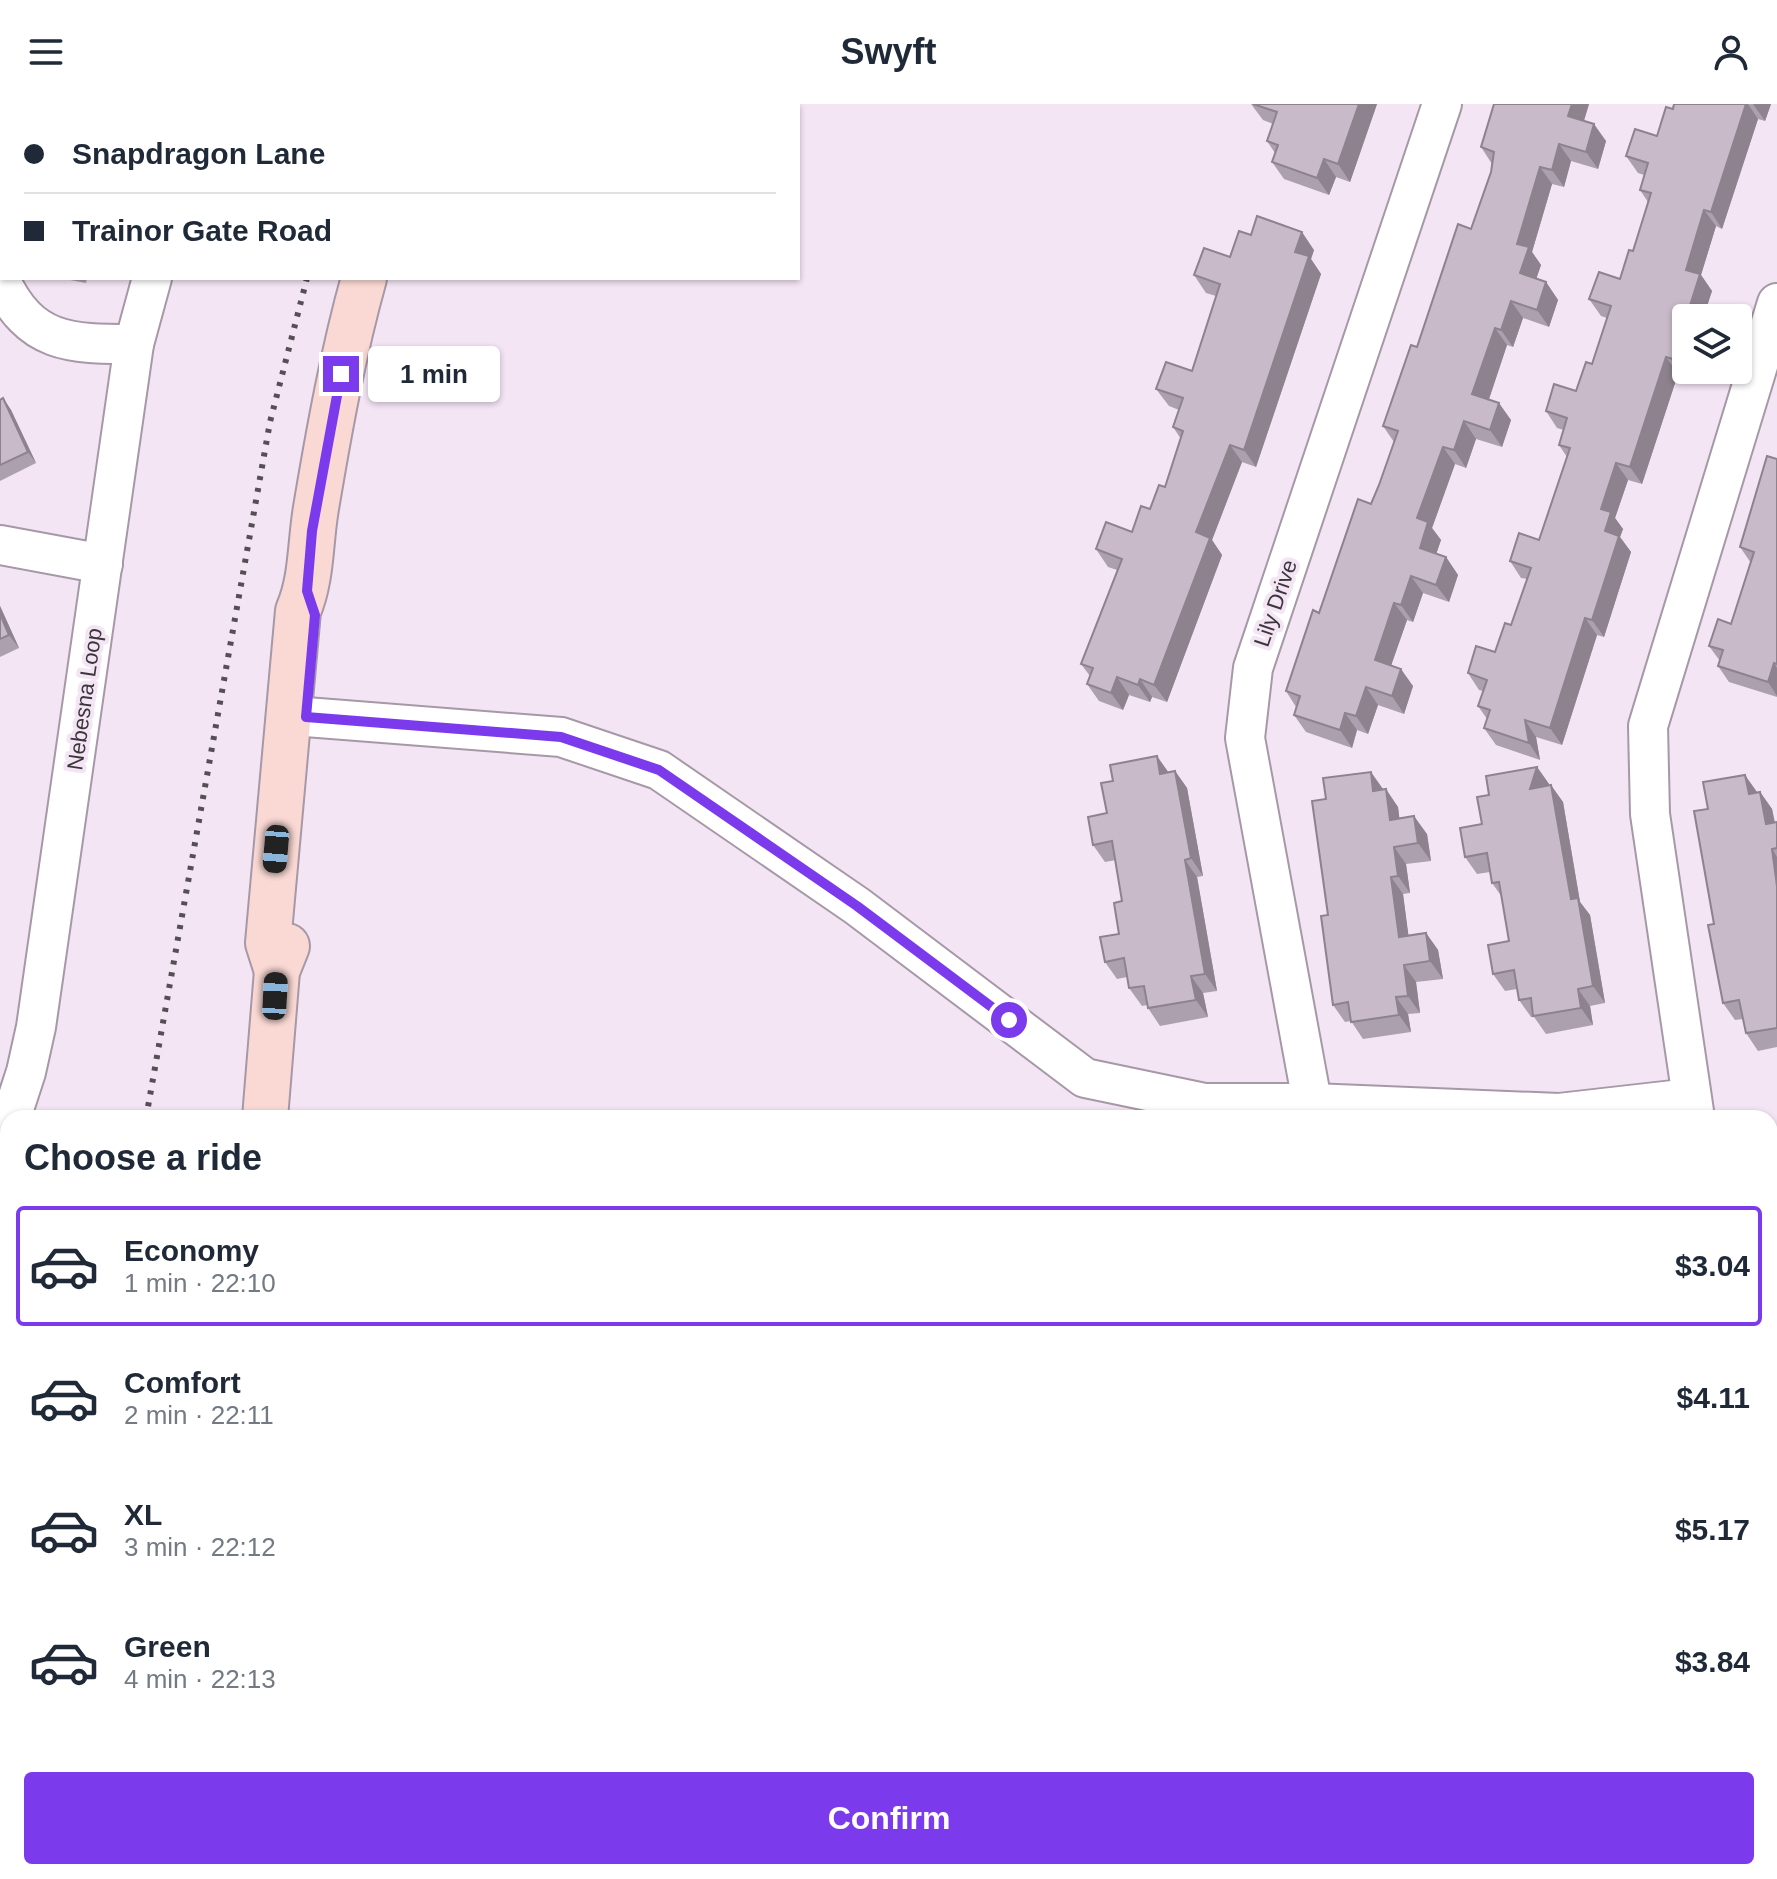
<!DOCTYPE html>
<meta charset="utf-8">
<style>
body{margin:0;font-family:Arial,sans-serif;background:#f6f6f7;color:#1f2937;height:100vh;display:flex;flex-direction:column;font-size:30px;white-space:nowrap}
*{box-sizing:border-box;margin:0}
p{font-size:26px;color:#747a83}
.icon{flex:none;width:44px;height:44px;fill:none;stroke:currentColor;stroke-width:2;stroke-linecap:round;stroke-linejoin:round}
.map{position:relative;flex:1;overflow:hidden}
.drawer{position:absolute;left:0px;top:1006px;width:1778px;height:770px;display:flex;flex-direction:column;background:#fff;border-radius:24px 24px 0 0;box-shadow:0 2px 6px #0004}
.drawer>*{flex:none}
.top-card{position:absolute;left:0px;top:0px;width:800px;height:176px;box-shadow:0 2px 6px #0004;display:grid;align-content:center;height:176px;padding:0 24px;background:#fff}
.tools{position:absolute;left:1672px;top:200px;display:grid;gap:16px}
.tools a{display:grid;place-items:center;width:80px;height:80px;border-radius:8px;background:#fff;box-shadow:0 2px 6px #0004;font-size:40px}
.end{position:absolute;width:36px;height:36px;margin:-18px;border:10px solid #7c3aed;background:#fff;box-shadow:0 0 0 4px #fff}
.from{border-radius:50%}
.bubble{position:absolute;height:56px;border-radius:8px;background:#fff;box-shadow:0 2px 6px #0004;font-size:26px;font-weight:600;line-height:56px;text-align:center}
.car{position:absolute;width:24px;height:48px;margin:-24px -12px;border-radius:10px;box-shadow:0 0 6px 2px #0007;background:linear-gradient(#222 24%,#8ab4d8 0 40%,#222 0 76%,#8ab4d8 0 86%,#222 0)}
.top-card b{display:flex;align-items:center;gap:28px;height:76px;font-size:30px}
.top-card b+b{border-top:2px solid #e0e1e3}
.top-card i{width:20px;height:20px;background:#1f2937}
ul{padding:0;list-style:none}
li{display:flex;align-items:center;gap:24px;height:120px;margin:0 16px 12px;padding:0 8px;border:4px solid transparent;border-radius:8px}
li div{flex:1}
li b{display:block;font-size:30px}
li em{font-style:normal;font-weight:600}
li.on{border-color:#7c3aed}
li>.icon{width:72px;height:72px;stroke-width:1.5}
h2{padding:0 24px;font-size:36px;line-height:96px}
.primary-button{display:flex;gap:16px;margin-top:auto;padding:16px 24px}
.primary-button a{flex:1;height:92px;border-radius:8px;background:#7c3aed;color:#fff;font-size:32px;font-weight:600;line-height:92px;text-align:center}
header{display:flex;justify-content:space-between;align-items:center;height:104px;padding:0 24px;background:#fff;font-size:36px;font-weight:600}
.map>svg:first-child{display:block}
</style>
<header><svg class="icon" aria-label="menu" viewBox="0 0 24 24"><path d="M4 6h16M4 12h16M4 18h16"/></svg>Swyft<svg class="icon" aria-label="person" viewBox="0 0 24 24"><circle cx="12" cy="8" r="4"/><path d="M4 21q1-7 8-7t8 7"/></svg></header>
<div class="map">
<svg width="1777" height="1775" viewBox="0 0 1777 1775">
<rect width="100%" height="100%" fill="#f4e5f5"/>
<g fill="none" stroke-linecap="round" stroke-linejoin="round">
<defs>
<g id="street">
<path d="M 213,2 L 214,0"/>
<path d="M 0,175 C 30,240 69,240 134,240"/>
<path d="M 0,441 L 103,460"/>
<path d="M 306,613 L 561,633 L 659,666 L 857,802 L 1085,974 L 1205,999 L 1312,999 L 1559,1009 L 1691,994"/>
<path d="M 11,1014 L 26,968 L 36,923 L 134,240 L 152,174"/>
<path d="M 1315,1014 L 1245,634 L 1253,564 L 1442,0"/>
<path d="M 1695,1014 L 1650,710 L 1648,622 L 1777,199"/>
<path d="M 1770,1374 L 1777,1408"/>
<path d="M 1450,1768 L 1451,1775"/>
</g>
<g id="secondary">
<path d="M 430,2 L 431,0"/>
<path d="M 277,867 L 268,839 L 298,507 C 312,475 310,439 316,404 C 329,327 343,249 364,174"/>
<path d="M 265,1014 L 277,867 L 287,842"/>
<path d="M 0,1332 L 8,1336"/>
<path d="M 812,1768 L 818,1775"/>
</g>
</defs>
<use href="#street" stroke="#a698a7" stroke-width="42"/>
<use href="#secondary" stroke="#a698a7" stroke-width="48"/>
<use href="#street" stroke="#fff" stroke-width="38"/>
<use href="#secondary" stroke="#fad9d4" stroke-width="44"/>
<g stroke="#554e55" stroke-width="6" stroke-dasharray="4 8" stroke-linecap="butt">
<path d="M 370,2 L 371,0"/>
<path d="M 146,1014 L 270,318 L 307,174"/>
<path d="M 10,1775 L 12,1768"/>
</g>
</g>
<g fill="#ada0ae">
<path d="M 108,0 L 144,0 L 143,2 L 111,2 Z"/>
<path d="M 1251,0 L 1377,0 L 1350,78 L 1336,73 L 1329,91 L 1284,75 L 1272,58 L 1275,49 L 1267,37 L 1273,20 L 1263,16 Z"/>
<path d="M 1589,0 L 1584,17 L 1606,37 L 1598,65 L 1571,57 L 1564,83 L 1552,80 L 1532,148 L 1541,161 L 1536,175 L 1546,178 L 1558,196 L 1549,223 L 1523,214 L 1513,243 L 1507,241 L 1489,295 L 1511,316 L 1502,343 L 1476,335 L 1466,364 L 1455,360 L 1432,424 L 1441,436 L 1436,450 L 1446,453 L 1458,471 L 1449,498 L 1423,489 L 1413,518 L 1407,516 L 1391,562 L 1413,582 L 1404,610 L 1378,601 L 1368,630 L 1357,626 L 1352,644 L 1306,628 L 1294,611 L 1296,603 L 1286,587 L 1319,509 L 1379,381 L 1394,338 L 1383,322 L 1417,243 L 1471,125 L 1491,68 L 1492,60 L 1481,43 Z"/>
<path d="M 1674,0 L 1771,0 L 1765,17 L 1758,15 L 1722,125 L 1716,122 L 1701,171 L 1712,187 L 1684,272 L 1678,270 L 1642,380 L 1628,376 L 1615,414 L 1623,425 L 1620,433 L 1631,448 L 1604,533 L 1597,531 L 1562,641 L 1536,633 L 1540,656 L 1496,641 L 1484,624 L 1487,615 L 1478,602 L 1483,587 L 1479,586 L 1468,569 L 1495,548 L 1511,521 L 1527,475 L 1521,474 L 1510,457 L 1539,436 L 1567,353 L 1559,341 L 1564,326 L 1557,324 L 1546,307 L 1576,287 L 1592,260 L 1607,214 L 1601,212 L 1589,195 L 1620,175 L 1633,147 L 1648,98 L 1640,86 L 1644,71 L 1638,69 L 1626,52 L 1657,32 Z"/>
<path d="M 1251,131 L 1314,146 L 1311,155 L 1321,170 L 1256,363 L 1242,358 L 1212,436 L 1222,451 L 1167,598 L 1152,593 L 1150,598 L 1129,591 L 1123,606 L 1099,597 L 1087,580 L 1090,572 L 1081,560 L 1117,466 L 1108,463 L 1096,445 L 1132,428 L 1165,383 L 1181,335 L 1173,323 L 1179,306 L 1169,302 L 1156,285 L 1192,267 L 1216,192 L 1206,189 L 1194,171 L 1230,153 Z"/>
<path d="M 60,174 L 87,174 L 86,179 Z"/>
<path d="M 3,294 L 11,306 L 36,359 L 0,377 L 0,296 Z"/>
<path d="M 1777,355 L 1777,593 L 1729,578 L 1718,562 L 1720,557 L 1709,542 L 1731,520 L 1751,459 L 1740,443 Z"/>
<path d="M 0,502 L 19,544 L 0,553 Z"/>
<path d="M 1537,663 L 1549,680 L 1549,681 L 1563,698 L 1580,798 L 1590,811 L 1605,899 L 1590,902 L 1593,921 L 1546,930 L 1534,913 L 1531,913 L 1519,896 L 1517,885 L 1505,887 L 1493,870 L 1509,837 L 1502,793 L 1492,779 L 1490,768 L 1477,770 L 1465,753 L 1482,720 L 1489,691 Z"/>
<path d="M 1175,667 L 1187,684 L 1203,772 L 1197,773 L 1217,887 L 1203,889 L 1208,913 L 1160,922 L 1148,904 L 1147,901 L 1142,902 L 1129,884 L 1127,873 L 1117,875 L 1105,858 L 1119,830 L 1122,797 L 1116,756 L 1105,758 L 1093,741 L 1107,709 L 1168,668 Z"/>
<path d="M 1383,686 L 1398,703 L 1399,714 L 1427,730 L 1431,757 L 1406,760 L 1410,789 L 1403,790 L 1408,831 L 1426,829 L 1438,846 L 1443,875 L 1416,878 L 1420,909 L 1408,910 L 1411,928 L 1363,935 L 1351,917 L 1345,918 L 1333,901 L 1328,811 Z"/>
<path d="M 1760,688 L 1772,705 L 1775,718 L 1777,718 L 1777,943 L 1758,947 L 1746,929 L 1743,915 L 1735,916 L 1723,899 L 1714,820 L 1708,705 Z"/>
</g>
<g fill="#8d828d">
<path d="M 129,0 L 144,0 L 143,2 L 128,2 Z"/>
<path d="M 1359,0 L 1377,0 L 1350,78 L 1338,60 Z"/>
<path d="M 1572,0 L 1589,0 L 1580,29 L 1568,12 Z"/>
<path d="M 1746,0 L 1748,0 L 1758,15 L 1722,125 L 1711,108 Z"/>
<path d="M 1753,0 L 1771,0 L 1765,17 Z"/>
<path d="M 1594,20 L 1606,37 L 1598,65 L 1586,48 Z"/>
<path d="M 1559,40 L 1571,57 L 1564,83 L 1552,66 Z"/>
<path d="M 1324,55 L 1336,73 L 1329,91 L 1317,74 Z"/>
<path d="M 1540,63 L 1552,80 L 1532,148 L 1541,161 L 1532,187 L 1520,169 L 1517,140 Z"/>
<path d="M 1704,106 L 1716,122 L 1701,171 L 1712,187 L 1703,214 L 1686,214 L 1686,266 L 1684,272 L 1673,255 L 1686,166 Z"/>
<path d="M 1302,128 L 1314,146 L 1311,155 L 1321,170 L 1256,363 L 1244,346 L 1295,148 Z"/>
<path d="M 1546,178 L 1558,196 L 1549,223 L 1537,206 Z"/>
<path d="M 1511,197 L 1523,214 L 1513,243 L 1501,226 Z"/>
<path d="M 1495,224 L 1507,241 L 1485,307 L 1472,290 Z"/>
<path d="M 1666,253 L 1678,270 L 1642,380 L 1630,363 Z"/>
<path d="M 3,294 L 11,306 L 36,359 L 28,348 Z"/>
<path d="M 1499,299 L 1511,316 L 1502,343 L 1490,326 Z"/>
<path d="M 1464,317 L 1476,335 L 1466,364 L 1454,346 Z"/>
<path d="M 1230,341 L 1242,358 L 1212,436 L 1222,451 L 1167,598 L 1154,581 L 1196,428 Z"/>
<path d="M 1443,343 L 1455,360 L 1432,424 L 1441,436 L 1432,462 L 1420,444 L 1417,414 Z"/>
<path d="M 1616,359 L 1628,376 L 1615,414 L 1623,425 L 1620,433 L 1631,448 L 1604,533 L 1592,516 L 1605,427 L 1601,405 Z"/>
<path d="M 1446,453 L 1458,471 L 1449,498 L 1436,481 Z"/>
<path d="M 1411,472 L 1423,489 L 1413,518 L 1401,501 Z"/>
<path d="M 1394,499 L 1407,516 L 1387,573 L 1375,556 Z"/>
<path d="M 0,502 L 19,544 L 9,531 L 0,510 Z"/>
<path d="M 1585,514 L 1597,531 L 1562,641 L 1550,624 Z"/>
<path d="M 1774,559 L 1777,564 L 1777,592 L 1768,578 Z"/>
<path d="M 1401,565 L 1413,582 L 1404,610 L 1392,592 Z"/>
<path d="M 1117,573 L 1129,591 L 1123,606 L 1111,589 Z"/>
<path d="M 1140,575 L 1152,593 L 1150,598 L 1138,581 Z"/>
<path d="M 1366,583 L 1378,601 L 1368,630 L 1356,612 Z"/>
<path d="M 1345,609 L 1357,626 L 1352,644 L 1340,626 Z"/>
<path d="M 1525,616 L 1536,633 L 1540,656 L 1529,639 Z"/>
<path d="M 1157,652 L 1169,669 L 1160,670 Z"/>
<path d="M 1537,663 L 1549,680 L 1542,702 L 1530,685 Z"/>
<path d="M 1175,667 L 1187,684 L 1203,772 L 1191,754 Z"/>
<path d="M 1371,668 L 1383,685 L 1386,704 L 1373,687 Z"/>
<path d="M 1745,671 L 1757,688 L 1749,690 Z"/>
<path d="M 1551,681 L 1563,698 L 1580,798 L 1590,811 L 1605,899 L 1593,882 L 1571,795 Z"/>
<path d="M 1386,685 L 1398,703 L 1402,733 L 1390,716 Z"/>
<path d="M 1760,688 L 1772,705 L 1777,732 L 1766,720 Z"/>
<path d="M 1414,712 L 1427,730 L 1431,757 L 1418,739 Z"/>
<path d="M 1394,743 L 1406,760 L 1410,789 L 1398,772 Z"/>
<path d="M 1772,745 L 1777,753 L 1777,782 Z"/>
<path d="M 1185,756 L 1197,773 L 1217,887 L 1205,870 Z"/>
<path d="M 1391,773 L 1403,790 L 1411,850 L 1399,833 Z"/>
<path d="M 1426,829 L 1438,846 L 1443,875 L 1430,857 Z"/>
<path d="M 1404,861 L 1416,878 L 1420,909 L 1408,892 Z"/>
<path d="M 1191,872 L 1203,889 L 1208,913 L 1196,896 Z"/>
<path d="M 1578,885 L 1590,902 L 1593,921 L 1581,904 Z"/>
<path d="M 1396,893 L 1408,910 L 1411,928 L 1399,911 Z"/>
<path d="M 1373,1768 L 1382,1768 L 1383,1775 L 1374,1775 Z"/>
<path d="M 1608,1768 L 1614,1768 L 1618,1775 L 1610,1775 Z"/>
<path d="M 1758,1768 L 1767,1768 L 1768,1775 L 1759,1775 Z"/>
</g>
<g fill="#c9baca" stroke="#8d828d" stroke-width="2">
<path d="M 0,0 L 33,0 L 34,2 L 2,2 L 2,70 L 0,66 Z"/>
<path d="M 1253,0 L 1359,0 L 1338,60 L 1324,55 L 1317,74 L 1272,58 L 1278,41 L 1267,37 L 1277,8 Z"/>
<path d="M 1494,0 L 1572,0 L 1568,12 L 1594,20 L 1586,48 L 1559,40 L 1552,66 L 1540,63 L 1517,140 L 1529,143 L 1520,169 L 1546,178 L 1537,206 L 1511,197 L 1501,226 L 1495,224 L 1472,290 L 1499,299 L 1490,326 L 1464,317 L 1454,346 L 1443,343 L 1417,414 L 1428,418 L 1420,444 L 1446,453 L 1436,481 L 1411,472 L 1401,501 L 1394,499 L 1375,556 L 1401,565 L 1392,592 L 1366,583 L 1356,612 L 1345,609 L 1340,626 L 1294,611 L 1300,592 L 1286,587 L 1313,506 L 1319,509 L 1358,395 L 1371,400 L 1379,381 L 1398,327 L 1383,322 L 1411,241 L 1417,243 L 1458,120 L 1471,125 L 1491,68 L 1494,48 L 1481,43 Z"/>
<path d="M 1674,0 L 1746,0 L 1711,108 L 1704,106 L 1686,166 L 1700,170 L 1673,255 L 1666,253 L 1630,363 L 1616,359 L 1601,405 L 1611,408 L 1605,427 L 1619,432 L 1592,516 L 1585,514 L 1550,624 L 1525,616 L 1529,639 L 1484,624 L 1490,606 L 1478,602 L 1487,576 L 1468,569 L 1476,542 L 1495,548 L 1505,519 L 1511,521 L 1531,464 L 1510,457 L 1519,429 L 1539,436 L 1570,344 L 1559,341 L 1567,314 L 1546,307 L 1554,280 L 1576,287 L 1586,258 L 1592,260 L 1611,202 L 1589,195 L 1599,168 L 1620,175 L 1629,146 L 1633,147 L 1651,89 L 1640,86 L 1648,59 L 1626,52 L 1635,25 L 1657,32 L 1666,3 L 1673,5 Z"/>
<path d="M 1257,112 L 1302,128 L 1295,148 L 1309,152 L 1244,346 L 1230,341 L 1196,428 L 1210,434 L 1154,581 L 1140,575 L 1138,581 L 1117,573 L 1111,589 L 1087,580 L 1093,564 L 1081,560 L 1122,455 L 1096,445 L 1106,418 L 1132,428 L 1141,402 L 1150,405 L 1159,381 L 1165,383 L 1183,327 L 1173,323 L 1183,294 L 1156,285 L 1166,258 L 1192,267 L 1220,180 L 1194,171 L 1204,144 L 1230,153 L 1239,127 L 1251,131 Z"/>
<path d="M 3,294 L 28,348 L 0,361 L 0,296 Z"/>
<path d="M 1767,352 L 1777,355 L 1777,560 L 1774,559 L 1768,578 L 1718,562 L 1723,546 L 1709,542 L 1718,515 L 1731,520 L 1754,448 L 1740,443 Z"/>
<path d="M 0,510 L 9,531 L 0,535 Z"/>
<path d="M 1157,652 L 1160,670 L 1175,667 L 1191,754 L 1185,756 L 1205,870 L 1191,872 L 1196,896 L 1148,904 L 1144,882 L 1129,884 L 1124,854 L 1105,858 L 1100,833 L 1119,830 L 1114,799 L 1122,797 L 1112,737 L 1093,741 L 1088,713 L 1107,709 L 1101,679 L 1113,677 L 1110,661 Z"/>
<path d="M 1537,663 L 1530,685 L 1551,681 L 1571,795 L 1578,794 L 1593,882 L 1578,885 L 1581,904 L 1533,912 L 1531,894 L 1519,896 L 1514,866 L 1493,870 L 1488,841 L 1509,837 L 1499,778 L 1492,779 L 1487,749 L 1465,753 L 1460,724 L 1482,720 L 1477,693 L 1489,691 L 1486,672 Z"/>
<path d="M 1371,668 L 1373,687 L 1386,685 L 1390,716 L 1414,712 L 1418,739 L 1394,743 L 1398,772 L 1391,773 L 1399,833 L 1426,829 L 1430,857 L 1404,861 L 1408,892 L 1396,893 L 1399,911 L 1351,918 L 1348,898 L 1333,901 L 1321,812 L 1328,811 L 1312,697 L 1326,695 L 1323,674 Z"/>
<path d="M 1745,671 L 1749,690 L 1760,688 L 1766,720 L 1777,718 L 1777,744 L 1772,745 L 1777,782 L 1777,924 L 1746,929 L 1739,896 L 1723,899 L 1708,821 L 1714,820 L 1694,707 L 1708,705 L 1703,678 Z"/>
<path d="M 1283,1768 L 1373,1768 L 1374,1775 L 1284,1775 Z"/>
<path d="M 1505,1768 L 1608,1768 L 1610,1775 L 1506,1775 Z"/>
<path d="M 1668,1768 L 1758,1768 L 1759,1775 L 1669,1775 Z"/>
</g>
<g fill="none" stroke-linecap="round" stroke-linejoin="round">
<path stroke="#7c3aed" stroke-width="10" d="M 341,270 L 312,427 L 307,487 L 315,511 L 306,613 L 561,633 L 659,666 L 857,802 L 1009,916"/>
</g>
<g text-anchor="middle" stroke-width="8" stroke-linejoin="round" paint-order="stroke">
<g font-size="22" fill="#3c363c" stroke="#f4e5f5">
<text transform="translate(1275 499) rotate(-71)" y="8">Lily Drive</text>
<text transform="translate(84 595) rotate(-82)" y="8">Nebesna Loop</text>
</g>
</g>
</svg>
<div class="tools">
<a><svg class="icon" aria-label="layers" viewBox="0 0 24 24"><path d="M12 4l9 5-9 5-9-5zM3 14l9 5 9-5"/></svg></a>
</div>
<i class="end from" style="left:1009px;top:916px"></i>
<i class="end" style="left:341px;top:270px"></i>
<div class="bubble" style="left:368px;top:242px;width:132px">1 min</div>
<i class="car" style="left:276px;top:745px;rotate:185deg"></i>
<i class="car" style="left:275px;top:892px;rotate:3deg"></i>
<div class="top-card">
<b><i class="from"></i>Snapdragon Lane</b>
<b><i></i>Trainor Gate Road</b>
</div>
<section class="drawer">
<h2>Choose a ride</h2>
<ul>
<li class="on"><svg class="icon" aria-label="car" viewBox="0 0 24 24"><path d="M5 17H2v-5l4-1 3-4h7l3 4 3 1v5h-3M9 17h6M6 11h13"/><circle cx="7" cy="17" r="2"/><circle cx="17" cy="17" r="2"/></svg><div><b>Economy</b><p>1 min · 22:10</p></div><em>$3.04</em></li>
<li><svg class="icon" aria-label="car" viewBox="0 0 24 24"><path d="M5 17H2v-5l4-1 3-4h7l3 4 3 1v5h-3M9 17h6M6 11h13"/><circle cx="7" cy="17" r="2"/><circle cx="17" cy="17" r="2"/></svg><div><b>Comfort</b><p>2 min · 22:11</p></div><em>$4.11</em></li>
<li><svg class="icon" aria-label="car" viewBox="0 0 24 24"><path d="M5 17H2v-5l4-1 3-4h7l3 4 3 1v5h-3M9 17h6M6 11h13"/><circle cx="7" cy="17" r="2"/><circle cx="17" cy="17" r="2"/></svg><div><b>XL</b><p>3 min · 22:12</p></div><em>$5.17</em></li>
<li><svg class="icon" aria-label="car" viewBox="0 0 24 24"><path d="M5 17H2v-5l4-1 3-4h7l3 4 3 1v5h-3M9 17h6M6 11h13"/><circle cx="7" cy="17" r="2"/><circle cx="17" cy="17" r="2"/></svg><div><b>Green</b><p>4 min · 22:13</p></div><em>$3.84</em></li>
</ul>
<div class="primary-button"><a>Confirm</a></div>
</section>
</div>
